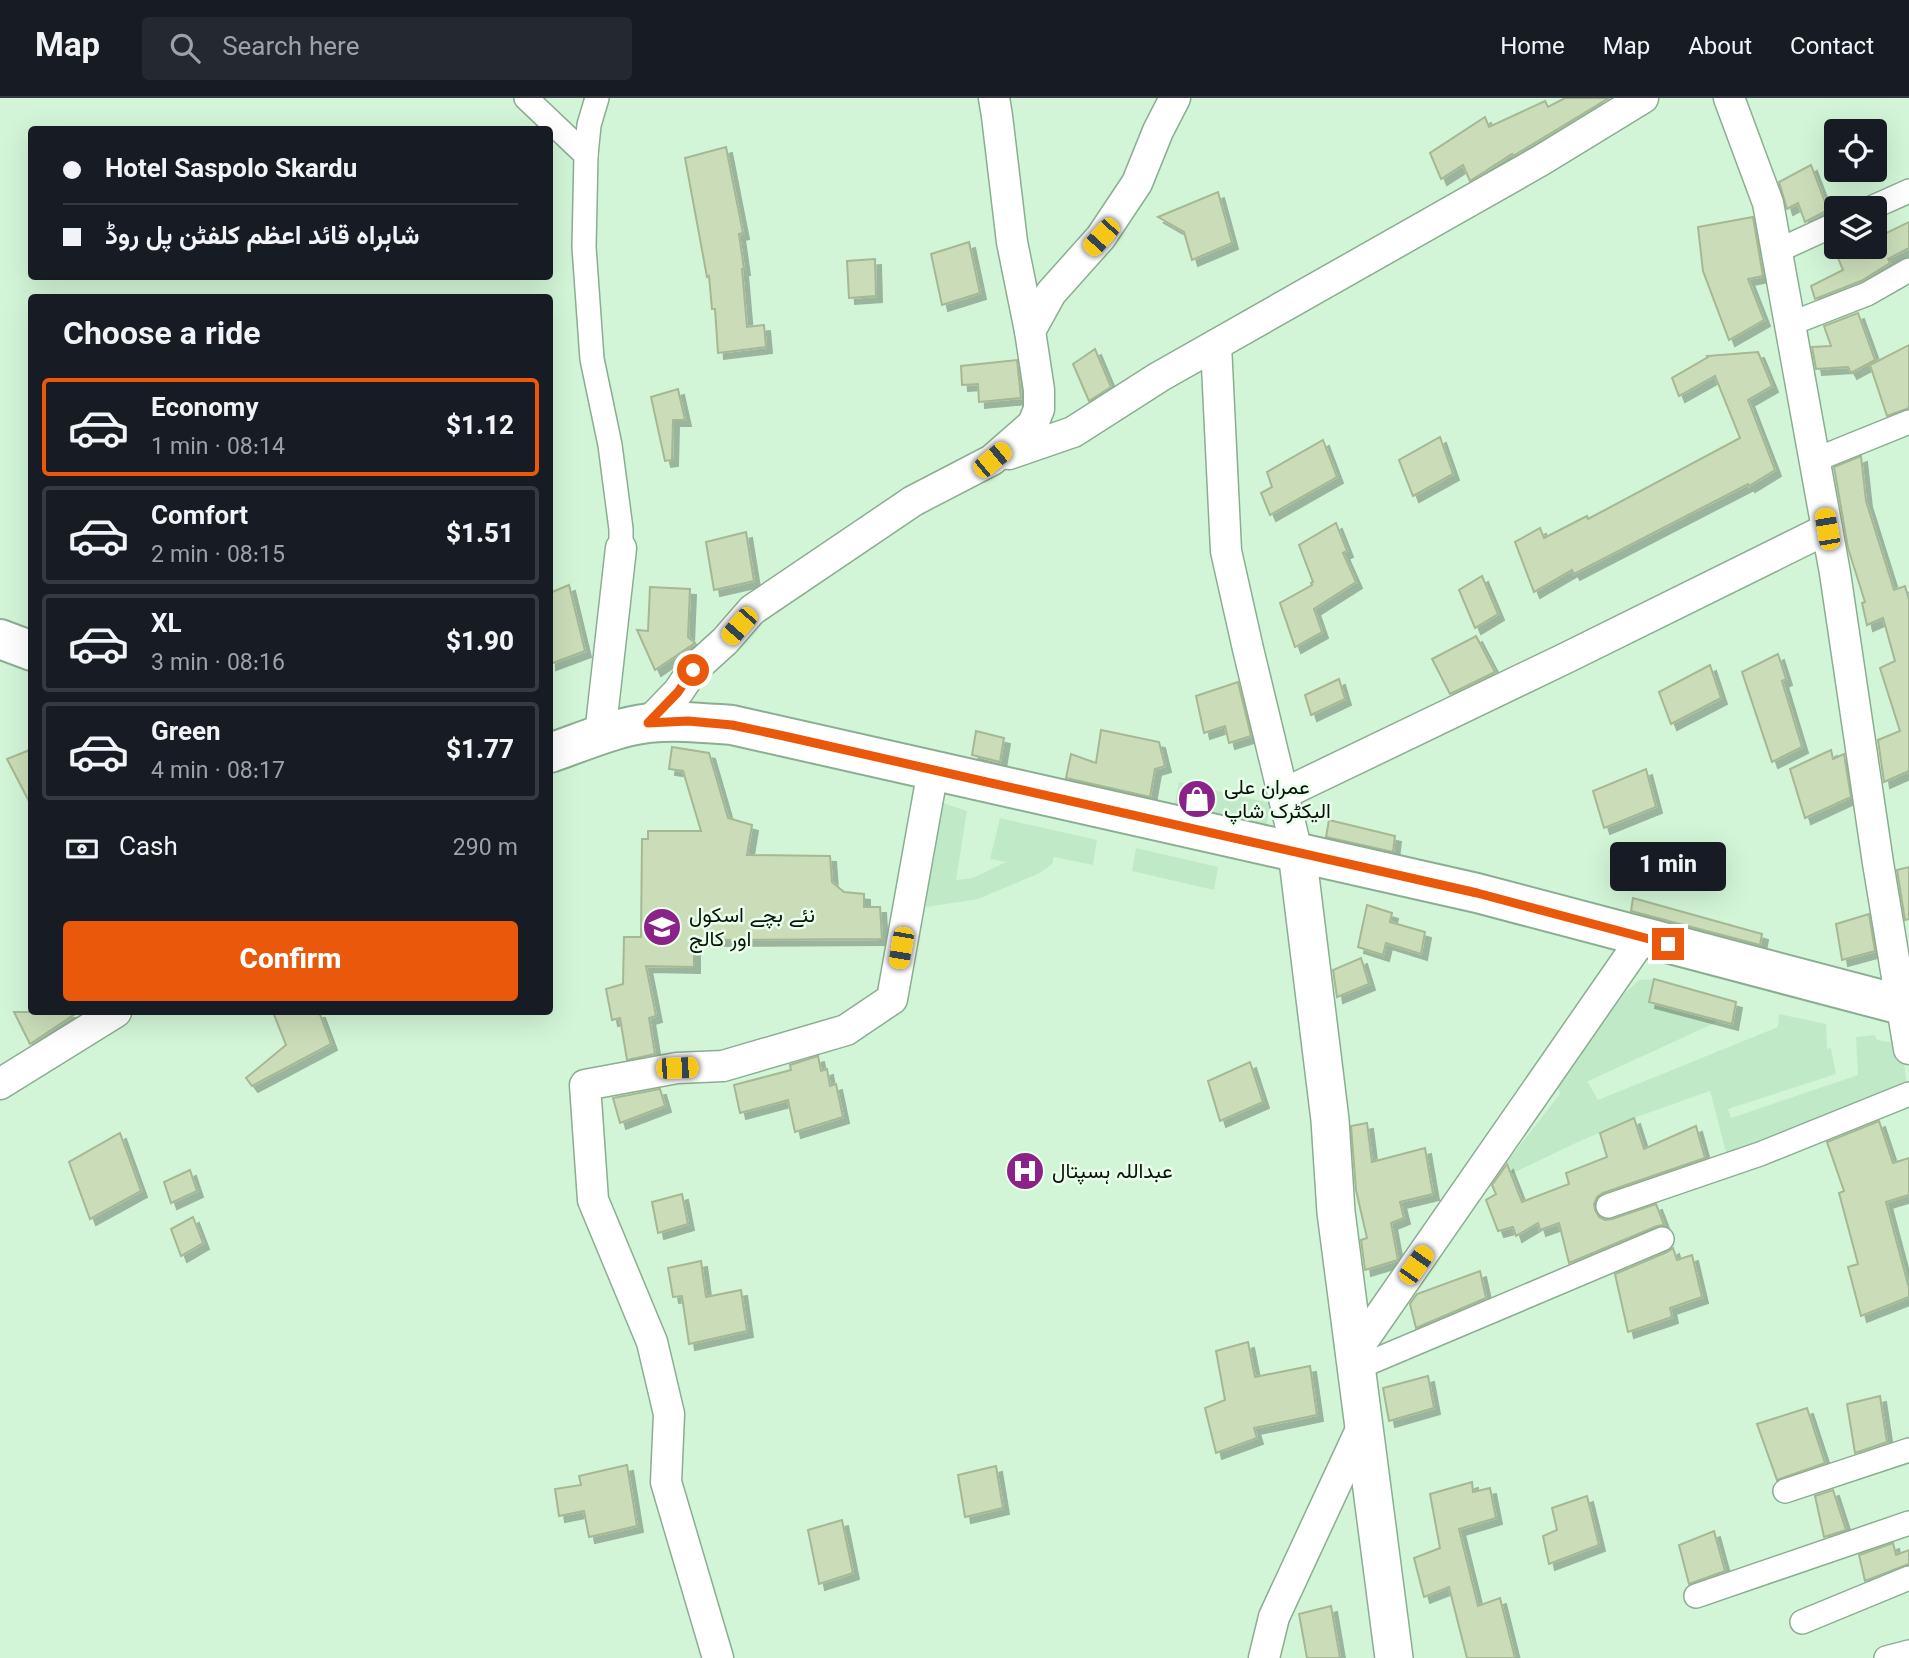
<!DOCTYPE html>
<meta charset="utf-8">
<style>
body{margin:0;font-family:Georgia,Vazirmatn,serif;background:#242831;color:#f1f3f6;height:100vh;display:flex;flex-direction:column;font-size:26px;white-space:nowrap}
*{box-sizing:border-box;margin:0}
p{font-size:23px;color:#9ea1a6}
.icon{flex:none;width:38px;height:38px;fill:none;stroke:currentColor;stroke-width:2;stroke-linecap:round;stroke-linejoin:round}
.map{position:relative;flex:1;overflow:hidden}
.side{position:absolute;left:28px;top:196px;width:525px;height:721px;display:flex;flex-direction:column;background:#171b24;border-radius:7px;box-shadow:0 7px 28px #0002}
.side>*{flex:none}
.top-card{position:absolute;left:28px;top:28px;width:525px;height:154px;border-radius:7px;box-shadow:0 7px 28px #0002;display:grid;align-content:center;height:154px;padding:0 35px;background:#171b24}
.fabs{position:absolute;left:1824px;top:21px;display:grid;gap:14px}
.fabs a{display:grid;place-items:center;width:63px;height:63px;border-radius:7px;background:#171b24;box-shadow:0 7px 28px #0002;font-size:35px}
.end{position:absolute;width:32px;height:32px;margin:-16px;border:9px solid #ea580c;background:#fff;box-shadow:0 0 0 4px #fff}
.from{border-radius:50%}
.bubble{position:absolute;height:49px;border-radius:7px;background:#171b24;box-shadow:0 7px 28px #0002;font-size:23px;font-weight:800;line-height:49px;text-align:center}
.car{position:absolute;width:21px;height:42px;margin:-21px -10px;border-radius:9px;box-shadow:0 0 5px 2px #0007;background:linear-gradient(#f5c518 24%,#345 0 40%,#f5c518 0 76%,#345 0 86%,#f5c518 0)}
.top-card b{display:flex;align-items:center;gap:24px;height:66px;font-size:26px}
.top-card b+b{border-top:2px solid #363941}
.top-card i{width:18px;height:18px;background:#f1f3f6}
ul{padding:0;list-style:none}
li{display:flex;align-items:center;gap:21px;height:98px;margin:0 14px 10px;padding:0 21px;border:4px solid #363941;border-radius:7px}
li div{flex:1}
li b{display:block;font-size:26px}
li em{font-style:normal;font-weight:800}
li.on{border-color:#ea580c}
li>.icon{width:63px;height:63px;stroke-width:1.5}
h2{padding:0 35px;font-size:32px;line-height:84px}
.pay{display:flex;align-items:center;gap:18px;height:77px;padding:0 35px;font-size:26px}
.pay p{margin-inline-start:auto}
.primary-button{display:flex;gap:14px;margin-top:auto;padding:14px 35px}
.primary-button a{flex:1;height:80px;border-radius:7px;background:#ea580c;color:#fff;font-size:28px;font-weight:800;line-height:80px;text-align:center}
header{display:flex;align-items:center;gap:42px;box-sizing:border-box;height:98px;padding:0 35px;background:#171b24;border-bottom:2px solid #363941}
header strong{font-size:33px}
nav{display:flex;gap:38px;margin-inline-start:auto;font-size:24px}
.search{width:490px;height:63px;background:#242831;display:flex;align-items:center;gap:18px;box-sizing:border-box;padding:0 24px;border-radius:7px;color:#9ea1a6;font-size:26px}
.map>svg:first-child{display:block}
</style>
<header>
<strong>Map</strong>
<div class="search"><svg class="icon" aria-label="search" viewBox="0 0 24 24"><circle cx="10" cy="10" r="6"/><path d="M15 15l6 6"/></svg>Search here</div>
<nav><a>Home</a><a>Map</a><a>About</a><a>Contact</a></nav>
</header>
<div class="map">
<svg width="1909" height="1560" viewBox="0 0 1909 1560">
<defs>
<filter id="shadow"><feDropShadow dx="6" dy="6" stdDeviation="0" flood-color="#0004"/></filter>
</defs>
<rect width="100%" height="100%" fill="#d2f5d7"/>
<g fill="#c0eac7">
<path d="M 1179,684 L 1270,705 L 1266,731 L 1174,710 Z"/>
<path d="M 940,704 L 967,713 L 956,782 L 973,780 L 1006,764 L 990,761 L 1000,720 L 1097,742 L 1093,767 L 1054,759 L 1052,766 L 1040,775 L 978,801 L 926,809 L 929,767 Z"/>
<path d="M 1136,750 L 1218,769 L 1214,792 L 1132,773 Z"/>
<path d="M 1654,881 L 1650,905 L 1719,923 L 1584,985 L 1588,984 L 1598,1002 L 1778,929 L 1779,916 L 1826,926 L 1827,951 L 1831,950 L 1836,976 L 1728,1011 L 1731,1020 L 1858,977 L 1856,939 L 1875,937 L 1877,942 L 1902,946 L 1907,990 L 1728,1062 L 1710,993 L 1634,1020 L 1578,1044 L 1511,1076 L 1506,1065 L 1560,996 L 1558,988 L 1607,919 L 1624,896 L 1639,882 Z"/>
</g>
<g fill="#caddb8" stroke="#a6b893" stroke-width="2" filter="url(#shadow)">
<path d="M 1565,0 L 1609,0 L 1513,58 L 1512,56 L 1470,83 L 1463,67 L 1441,81 L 1430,55 L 1485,19 L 1489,29 L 1545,3 L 1548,9 Z"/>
<path d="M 726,49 L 743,135 L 739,136 L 744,171 L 742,171 L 747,229 L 764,227 L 766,249 L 718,255 L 715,211 L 712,211 L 709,178 L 707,179 L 685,60 Z"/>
<path d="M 1811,67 L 1828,112 L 1805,124 L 1798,105 L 1787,111 L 1779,84 Z"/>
<path d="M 1218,94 L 1232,145 L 1192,162 L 1184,134 L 1158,119 Z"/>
<path d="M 1753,119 L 1763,178 L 1748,181 L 1764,222 L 1729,242 L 1703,173 L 1698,129 Z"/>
<path d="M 1909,124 L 1909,150 L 1888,161 L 1890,165 L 1861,183 L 1815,201 L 1811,188 L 1843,172 L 1838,160 L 1859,149 L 1874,149 L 1874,141 Z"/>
<path d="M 969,144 L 980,195 L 942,207 L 931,156 Z"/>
<path d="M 875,161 L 876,198 L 849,200 L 847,163 Z"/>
<path d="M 1858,215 L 1875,262 L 1851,275 L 1848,269 L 1816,271 L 1812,249 L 1831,248 L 1824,228 Z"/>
<path d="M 1909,247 L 1909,310 L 1887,318 L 1870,267 Z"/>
<path d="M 1095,251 L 1111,289 L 1089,303 L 1073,266 Z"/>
<path d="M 1758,254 L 1772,288 L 1748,302 L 1775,372 L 1749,388 L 1748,386 L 1574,476 L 1572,472 L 1534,494 L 1515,444 L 1540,430 L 1544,440 L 1587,418 L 1588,421 L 1740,340 L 1715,278 L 1679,298 L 1672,280 L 1708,259 L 1707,258 Z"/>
<path d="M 1017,262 L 1021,300 L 979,304 L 978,286 L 962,287 L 961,268 Z"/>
<path d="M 678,291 L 685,322 L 673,322 L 672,362 L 665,363 L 651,299 Z"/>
<path d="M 1440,339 L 1453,376 L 1413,398 L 1399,362 Z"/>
<path d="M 1323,342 L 1337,379 L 1270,417 L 1261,395 L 1272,389 L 1267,374 Z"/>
<path d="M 1861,358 L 1866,403 L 1894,492 L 1905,488 L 1909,502 L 1909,673 L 1884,684 L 1878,642 L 1900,633 L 1880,570 L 1895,563 L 1883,520 L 1867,527 L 1862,505 L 1865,504 L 1848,450 L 1834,369 Z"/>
<path d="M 1336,425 L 1347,453 L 1343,455 L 1356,484 L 1314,511 L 1322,534 L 1295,549 L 1280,505 L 1312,487 L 1311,485 L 1313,484 L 1299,447 Z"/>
<path d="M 746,434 L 754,483 L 714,492 L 706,444 Z"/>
<path d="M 1482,478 L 1498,516 L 1475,530 L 1459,492 Z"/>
<path d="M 569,487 L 585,553 L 550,566 L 550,495 Z"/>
<path d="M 650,489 L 690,491 L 688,539 L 695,545 L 655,572 L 637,532 L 648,533 Z"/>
<path d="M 1476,538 L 1495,574 L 1450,596 L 1432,561 Z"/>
<path d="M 1778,556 L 1786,581 L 1782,583 L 1802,649 L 1772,664 L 1742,574 Z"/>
<path d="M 1710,567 L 1721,600 L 1671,626 L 1659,594 Z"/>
<path d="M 1339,581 L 1345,601 L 1311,617 L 1305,597 Z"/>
<path d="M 1238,584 L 1251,638 L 1229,645 L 1225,628 L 1204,635 L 1196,598 Z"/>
<path d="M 1101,632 L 1159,644 L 1165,668 L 1155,671 L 1150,699 L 1066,680 L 1071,656 L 1096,665 Z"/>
<path d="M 976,633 L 1004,640 L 1000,664 L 972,657 Z"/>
<path d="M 672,649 L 709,655 L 728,720 L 752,727 L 747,757 L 830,758 L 832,784 L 844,794 L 864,796 L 864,809 L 880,809 L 882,841 L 694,842 L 694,869 L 646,868 L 656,918 L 649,920 L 655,956 L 627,962 L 620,920 L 612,922 L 606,891 L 623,886 L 624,839 L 641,839 L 642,741 L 648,741 L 648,733 L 701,733 L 683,673 L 669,671 Z"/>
<path d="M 32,651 L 32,709 L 7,661 Z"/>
<path d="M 1831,652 L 1833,661 L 1844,656 L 1851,699 L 1805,720 L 1790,671 Z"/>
<path d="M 1646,671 L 1656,709 L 1604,730 L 1593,693 Z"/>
<path d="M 1329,722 L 1395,738 L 1393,754 L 1326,739 Z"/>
<path d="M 1909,769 L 1909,821 L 1905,822 L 1897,772 Z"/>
<path d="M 1633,800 L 1762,836 L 1760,847 L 1631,813 Z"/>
<path d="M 1367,807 L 1392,815 L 1390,824 L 1425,834 L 1421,856 L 1386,845 L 1383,857 L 1358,849 Z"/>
<path d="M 1869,816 L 1875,853 L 1842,862 L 1836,826 Z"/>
<path d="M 1361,860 L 1369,886 L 1337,899 L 1333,872 Z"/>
<path d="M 1654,881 L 1736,904 L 1732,926 L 1649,904 Z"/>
<path d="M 14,914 L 78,914 L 30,946 Z"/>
<path d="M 273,914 L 319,914 L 331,946 L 252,988 L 246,980 L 286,947 Z"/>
<path d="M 818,958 L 821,973 L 827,971 L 830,988 L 836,986 L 843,1019 L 795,1034 L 788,1002 L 740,1015 L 734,987 L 791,972 L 790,967 Z"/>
<path d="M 1250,964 L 1263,1004 L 1220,1023 L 1208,983 Z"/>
<path d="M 660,991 L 665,1008 L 620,1025 L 613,1000 Z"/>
<path d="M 1634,1020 L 1644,1051 L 1696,1028 L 1705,1060 L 1603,1095 L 1597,1099 L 1594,1106 L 1595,1112 L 1599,1119 L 1605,1122 L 1612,1121 L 1656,1106 L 1664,1127 L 1657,1128 L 1569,1165 L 1559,1125 L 1540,1132 L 1538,1125 L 1516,1138 L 1513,1129 L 1498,1133 L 1486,1102 L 1496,1096 L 1492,1087 L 1507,1066 L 1522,1104 L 1569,1086 L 1566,1075 L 1607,1059 L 1600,1035 Z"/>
<path d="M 1879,1023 L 1893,1065 L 1909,1060 L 1909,1097 L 1886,1104 L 1909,1190 L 1909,1199 L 1861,1218 L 1848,1169 L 1858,1166 L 1839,1095 L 1844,1093 L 1827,1044 Z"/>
<path d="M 1367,1025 L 1372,1064 L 1425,1050 L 1433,1096 L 1400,1104 L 1404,1120 L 1391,1125 L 1398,1162 L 1365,1172 L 1361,1142 L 1367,1140 L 1356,1092 L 1351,1028 Z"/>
<path d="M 120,1035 L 141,1093 L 90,1121 L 69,1064 Z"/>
<path d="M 190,1072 L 197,1093 L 171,1105 L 164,1084 Z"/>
<path d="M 682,1096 L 688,1126 L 658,1135 L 652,1104 Z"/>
<path d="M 193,1119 L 203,1145 L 181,1158 L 171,1131 Z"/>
<path d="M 1673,1150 L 1677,1162 L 1692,1157 L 1702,1199 L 1670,1210 L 1672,1219 L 1628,1234 L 1615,1176 L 1667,1154 Z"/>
<path d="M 701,1163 L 706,1199 L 741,1192 L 747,1233 L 689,1246 L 682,1198 L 673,1199 L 668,1170 Z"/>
<path d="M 1480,1173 L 1486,1200 L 1416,1230 L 1410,1206 L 1417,1196 Z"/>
<path d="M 1248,1244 L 1255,1279 L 1310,1268 L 1317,1317 L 1254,1330 L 1257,1340 L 1216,1355 L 1205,1310 L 1225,1302 L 1216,1253 Z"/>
<path d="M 1428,1278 L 1434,1310 L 1389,1323 L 1383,1290 Z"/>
<path d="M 1880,1298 L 1887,1344 L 1855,1355 L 1847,1306 Z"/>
<path d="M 1807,1310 L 1825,1365 L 1777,1382 L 1757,1326 Z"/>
<path d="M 627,1367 L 637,1428 L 589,1439 L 584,1413 L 559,1418 L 555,1391 L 581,1387 L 579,1378 Z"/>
<path d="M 996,1368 L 1003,1410 L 965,1419 L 958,1377 Z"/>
<path d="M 1472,1384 L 1473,1394 L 1490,1390 L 1496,1420 L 1459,1431 L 1478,1508 L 1500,1500 L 1515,1560 L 1467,1560 L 1449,1489 L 1424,1499 L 1414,1460 L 1440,1450 L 1430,1396 Z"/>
<path d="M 1833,1392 L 1846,1432 L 1824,1439 L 1815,1398 Z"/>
<path d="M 1587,1398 L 1599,1447 L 1549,1466 L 1543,1438 L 1557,1432 L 1552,1410 Z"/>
<path d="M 842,1422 L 853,1475 L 819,1486 L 808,1432 Z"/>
<path d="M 1714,1433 L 1725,1473 L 1689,1486 L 1679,1447 Z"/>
<path d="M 1893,1445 L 1896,1457 L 1909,1452 L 1909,1466 L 1865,1483 L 1859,1457 Z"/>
<path d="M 1331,1508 L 1340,1560 L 1307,1560 L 1299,1516 Z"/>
</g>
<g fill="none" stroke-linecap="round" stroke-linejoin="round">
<defs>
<g id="pedestrian">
<path d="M 526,0 L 586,57 L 584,149 L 592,261 L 610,347 L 621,431 L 621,450"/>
<path d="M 586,57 L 589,27 L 597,0"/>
<path d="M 1871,110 L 1909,93"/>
<path d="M 1777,153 L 1836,126"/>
<path d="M 1790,226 L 1867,196 L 1909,172"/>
<path d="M 1815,362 L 1909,324"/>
<path d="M 1608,1108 L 1760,1056 L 1909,996"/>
<path d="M 1357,1270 L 1662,1141"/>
<path d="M 1785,1393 L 1909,1352"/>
<path d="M 1696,1498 L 1909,1425"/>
<path d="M 1802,1524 L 1909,1480"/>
<path d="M 1886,1560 L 1909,1554"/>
</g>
<g id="minor">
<path d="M 1729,0 L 1768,105 L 1835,475 L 1878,765 L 1909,951"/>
<path d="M 1030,233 L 1051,195 L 1101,139 L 1137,85 L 1158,33 L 1175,0"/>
<path d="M 1216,247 L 1226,453 L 1248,551 L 1297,754"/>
<path d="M 1009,356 L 1073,334 L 1159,279 L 1540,63 L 1643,0"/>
<path d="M 648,625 L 678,594 L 693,572 L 725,543 L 752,512 L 913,403 L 992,362 L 1033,326 L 1039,311 L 1039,292 L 1030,233 L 1012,144 L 997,18 L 994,0"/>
<path d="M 600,637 L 621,450"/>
<path d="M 1283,696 L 1566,560 L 1827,431"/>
<path d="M 0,986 L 116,914"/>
<path d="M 1355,1254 L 1643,839"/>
<path d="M 718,1560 L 666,1384 L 669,1316 L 652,1244 L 593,1102 L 585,987 L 677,970 L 723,968 L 846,932 L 892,901 L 933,672"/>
<path d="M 1264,1560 L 1274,1519 L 1364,1325"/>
</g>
<path id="tertiary" d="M 1297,754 L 1330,1022 L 1336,1114 L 1394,1560"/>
<g id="trunk">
<path d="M 0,541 L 32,553"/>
<path d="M 550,655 C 582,644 615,629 649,625 C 677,622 704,625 732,627 L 1477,795 L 1909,909"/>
</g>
</defs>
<use href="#pedestrian" stroke="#8cad91" stroke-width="26"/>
<use href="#minor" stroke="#8cad91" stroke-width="33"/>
<use href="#tertiary" stroke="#8cad91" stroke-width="40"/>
<use href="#trunk" stroke="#8cad91" stroke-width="42"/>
<use href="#pedestrian" stroke="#fff" stroke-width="23"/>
<use href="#minor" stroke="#fff" stroke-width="30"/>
<use href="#tertiary" stroke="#fff" stroke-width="37"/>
<use href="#trunk" stroke="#fff" stroke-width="38"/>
</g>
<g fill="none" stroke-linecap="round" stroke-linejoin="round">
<path stroke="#ea580c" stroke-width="9" d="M 693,572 L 678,594 L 648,625 L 688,623 L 732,627 L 784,638 L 1477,795 L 1668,846"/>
</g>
<defs>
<symbol id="shop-disc" viewBox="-11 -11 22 22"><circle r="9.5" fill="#8a2287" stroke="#e9feeb"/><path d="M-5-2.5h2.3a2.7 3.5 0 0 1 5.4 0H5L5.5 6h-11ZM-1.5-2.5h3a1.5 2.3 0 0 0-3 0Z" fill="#fff"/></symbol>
<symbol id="school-disc" viewBox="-11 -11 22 22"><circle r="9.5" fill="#8a2287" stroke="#e9feeb"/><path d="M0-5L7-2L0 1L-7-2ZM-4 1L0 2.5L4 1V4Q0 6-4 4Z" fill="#fff"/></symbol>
<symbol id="hospital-disc" viewBox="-11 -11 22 22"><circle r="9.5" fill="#8a2287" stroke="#e9feeb"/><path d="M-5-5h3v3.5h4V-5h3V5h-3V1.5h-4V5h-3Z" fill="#fff"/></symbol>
</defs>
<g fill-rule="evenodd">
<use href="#shop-disc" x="1175" y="679" width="44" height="44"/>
<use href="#school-disc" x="640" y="807" width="44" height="44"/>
<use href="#hospital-disc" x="1003" y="1051" width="44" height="44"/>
</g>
<g text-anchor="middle" stroke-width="5" stroke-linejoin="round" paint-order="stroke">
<g font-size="21" fill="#071309" stroke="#e9feeb" text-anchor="start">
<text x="1224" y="696">عمران علی<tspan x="1224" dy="24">الیکٹرک شاپ</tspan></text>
<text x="689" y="824">نئے بچے اسکول<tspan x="689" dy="24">اور کالج</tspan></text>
<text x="1052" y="1080">عبداللہ ہسپتال</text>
</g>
</g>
</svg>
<div class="fabs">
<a><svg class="icon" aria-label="locate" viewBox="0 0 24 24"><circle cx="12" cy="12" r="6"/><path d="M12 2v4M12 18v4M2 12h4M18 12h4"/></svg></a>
<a><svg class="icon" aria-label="layers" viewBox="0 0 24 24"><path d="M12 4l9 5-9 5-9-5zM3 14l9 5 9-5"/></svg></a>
</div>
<i class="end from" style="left:693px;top:572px"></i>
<i class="end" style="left:1668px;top:846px"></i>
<div class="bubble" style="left:1610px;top:744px;width:116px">1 min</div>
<i class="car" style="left:1101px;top:139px;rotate:222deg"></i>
<i class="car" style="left:992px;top:362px;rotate:50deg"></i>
<i class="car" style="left:1827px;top:431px;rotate:350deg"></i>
<i class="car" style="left:739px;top:528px;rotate:221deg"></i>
<i class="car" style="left:901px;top:850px;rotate:190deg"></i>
<i class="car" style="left:677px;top:970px;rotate:88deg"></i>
<i class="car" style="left:1416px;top:1167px;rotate:35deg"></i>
<div class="top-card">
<b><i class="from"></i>Hotel Saspolo Skardu</b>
<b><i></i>شاہراہ قائد اعظم کلفٹن پل روڈ</b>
</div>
<section class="side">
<h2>Choose a ride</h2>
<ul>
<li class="on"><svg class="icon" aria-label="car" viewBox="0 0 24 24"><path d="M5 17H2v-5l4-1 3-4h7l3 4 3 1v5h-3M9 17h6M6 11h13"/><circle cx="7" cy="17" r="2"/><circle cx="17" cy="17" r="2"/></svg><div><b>Economy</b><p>1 min · 08:14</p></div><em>$1.12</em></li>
<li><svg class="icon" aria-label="car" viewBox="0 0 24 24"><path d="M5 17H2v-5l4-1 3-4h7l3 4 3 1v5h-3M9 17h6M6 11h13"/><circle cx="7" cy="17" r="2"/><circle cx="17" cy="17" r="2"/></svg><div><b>Comfort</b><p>2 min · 08:15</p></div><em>$1.51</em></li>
<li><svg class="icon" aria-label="car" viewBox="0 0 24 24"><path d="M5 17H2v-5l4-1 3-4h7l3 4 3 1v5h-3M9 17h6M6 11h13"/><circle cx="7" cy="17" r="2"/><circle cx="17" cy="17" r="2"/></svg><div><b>XL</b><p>3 min · 08:16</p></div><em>$1.90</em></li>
<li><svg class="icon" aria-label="car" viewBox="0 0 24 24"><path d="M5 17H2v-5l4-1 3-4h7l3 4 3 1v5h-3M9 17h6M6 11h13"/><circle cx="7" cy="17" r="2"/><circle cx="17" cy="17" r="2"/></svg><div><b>Green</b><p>4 min · 08:17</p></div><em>$1.77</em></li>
</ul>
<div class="pay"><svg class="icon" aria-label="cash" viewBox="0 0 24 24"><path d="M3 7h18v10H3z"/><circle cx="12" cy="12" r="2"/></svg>Cash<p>290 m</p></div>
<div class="primary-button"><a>Confirm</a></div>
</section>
</div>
